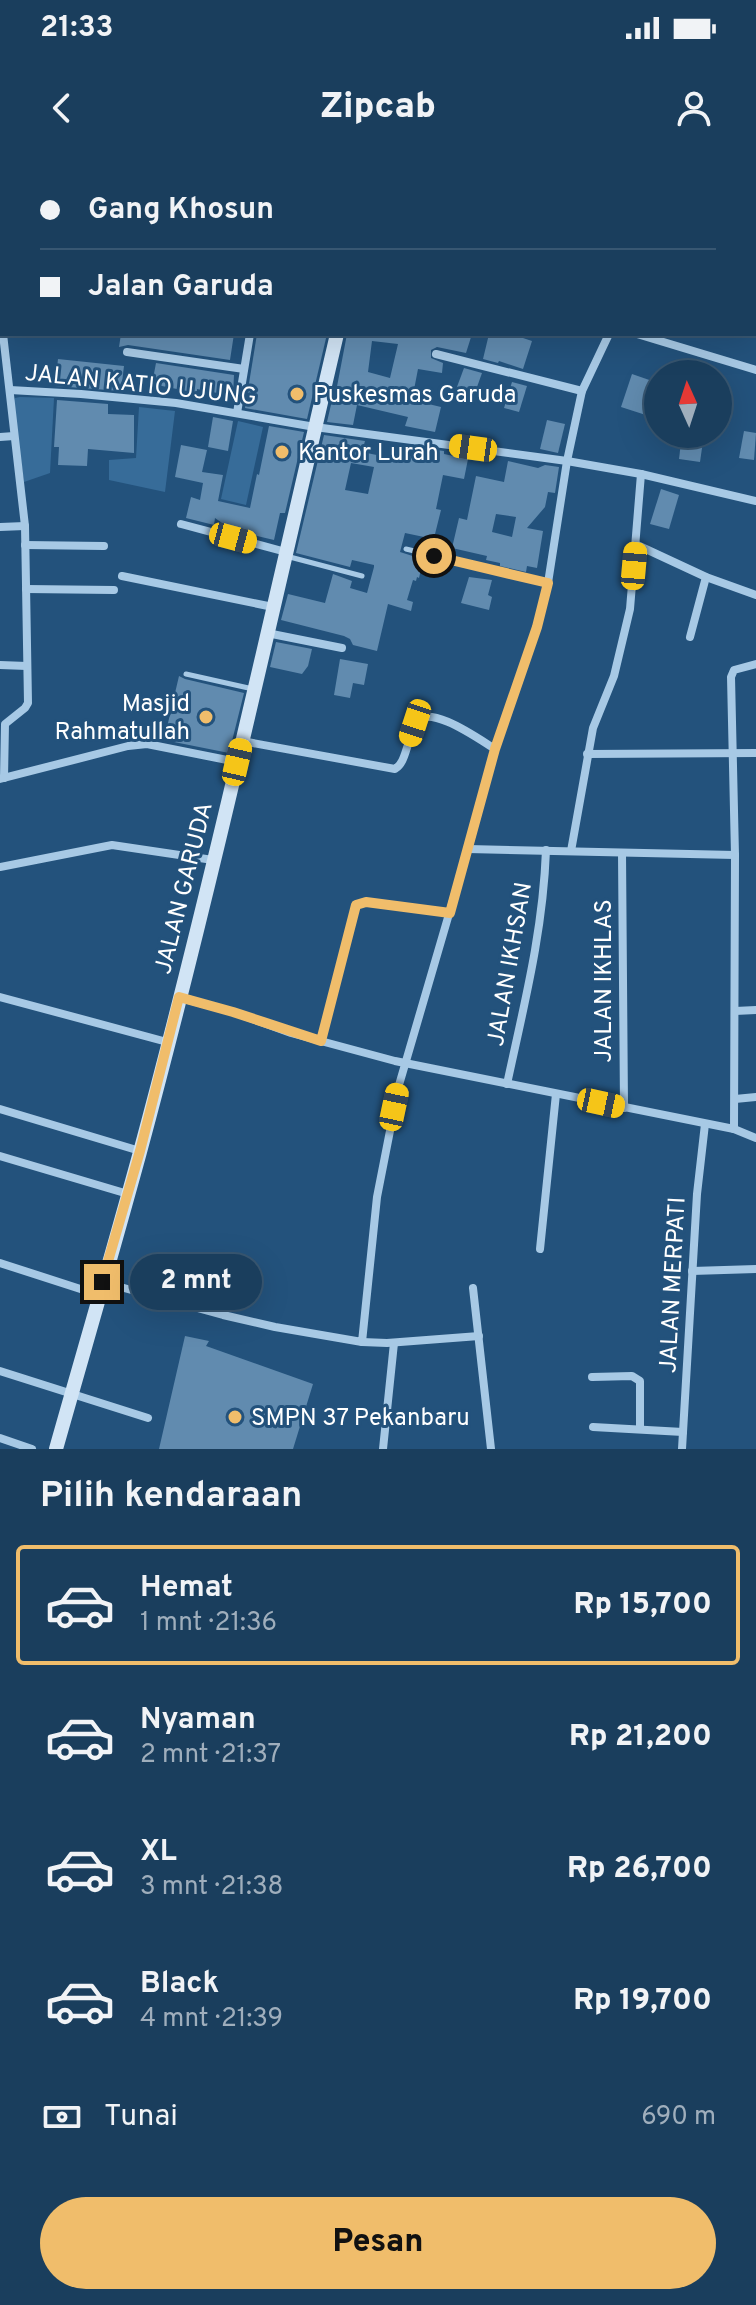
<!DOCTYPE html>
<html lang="id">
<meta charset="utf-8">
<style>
body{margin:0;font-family:Overpass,sans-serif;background:#274966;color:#f1f3f6;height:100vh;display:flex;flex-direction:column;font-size:30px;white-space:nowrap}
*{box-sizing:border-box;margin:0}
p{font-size:26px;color:#9faebc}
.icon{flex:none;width:44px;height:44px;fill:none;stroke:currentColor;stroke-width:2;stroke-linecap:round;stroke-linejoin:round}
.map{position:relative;height:1289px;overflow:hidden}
.side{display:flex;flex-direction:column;background:#1a3e5d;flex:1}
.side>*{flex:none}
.hud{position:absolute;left:0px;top:0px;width:756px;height:176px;box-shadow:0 8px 32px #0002,0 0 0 2px #385772;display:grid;align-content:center;height:176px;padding:0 40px;background:#1a3e5d}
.needle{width:52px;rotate:357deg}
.fabs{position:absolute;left:644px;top:200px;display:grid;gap:16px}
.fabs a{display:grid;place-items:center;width:88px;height:88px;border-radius:50%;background:#1a3e5d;box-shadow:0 8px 32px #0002,0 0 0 2px #385772;font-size:40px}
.end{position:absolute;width:36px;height:36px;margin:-18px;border:10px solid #f0bd6b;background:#111;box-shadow:0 0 0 4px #111}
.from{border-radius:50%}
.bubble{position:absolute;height:56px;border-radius:28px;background:#1a3e5d;box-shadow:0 8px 32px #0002,0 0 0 2px #385772;font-size:26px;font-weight:800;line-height:56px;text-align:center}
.car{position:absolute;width:24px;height:48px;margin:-24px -12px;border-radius:10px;box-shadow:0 0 6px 2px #0007;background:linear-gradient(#f5c518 24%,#345 0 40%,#f5c518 0 76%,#345 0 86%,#f5c518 0)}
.hud b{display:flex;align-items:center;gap:28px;height:76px;font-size:30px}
.hud b+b{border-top:2px solid #385772}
.hud i{width:20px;height:20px;background:#f1f3f6}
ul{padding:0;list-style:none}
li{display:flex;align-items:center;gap:24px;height:120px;margin:0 16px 12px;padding:0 24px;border:4px solid transparent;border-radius:8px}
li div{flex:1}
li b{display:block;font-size:30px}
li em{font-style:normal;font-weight:800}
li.on{border-color:#f0bd6b}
li>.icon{width:72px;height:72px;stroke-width:1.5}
h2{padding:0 40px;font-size:36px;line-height:96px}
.pay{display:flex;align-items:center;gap:20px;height:88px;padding:0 40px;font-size:30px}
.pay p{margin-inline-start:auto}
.button{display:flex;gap:16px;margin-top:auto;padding:16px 40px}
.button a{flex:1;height:92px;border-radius:48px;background:#f0bd6b;color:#111;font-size:32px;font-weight:800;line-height:92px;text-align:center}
.status{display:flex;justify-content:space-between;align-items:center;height:56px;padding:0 40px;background:#1a3e5d;direction:ltr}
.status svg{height:22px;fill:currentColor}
header{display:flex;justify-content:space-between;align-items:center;height:104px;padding:0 40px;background:#1a3e5d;font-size:36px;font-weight:800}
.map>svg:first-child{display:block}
</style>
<div class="status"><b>21:33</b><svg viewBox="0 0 49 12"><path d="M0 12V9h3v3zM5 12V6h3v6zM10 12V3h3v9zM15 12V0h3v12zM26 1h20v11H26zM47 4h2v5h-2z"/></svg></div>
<header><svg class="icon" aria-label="back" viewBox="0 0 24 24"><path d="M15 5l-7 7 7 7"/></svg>Zipcab<svg class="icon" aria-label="person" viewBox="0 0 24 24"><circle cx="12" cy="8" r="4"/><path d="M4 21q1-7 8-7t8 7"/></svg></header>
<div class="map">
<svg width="756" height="1289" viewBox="0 0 756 1289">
<rect width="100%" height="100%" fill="#23527c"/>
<g fill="#376c99">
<path d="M 20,237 L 54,238 L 50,313 L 24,322 L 13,243 L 15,238 Z"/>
<path d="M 139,247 L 175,251 L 165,332 L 109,320 L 109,300 L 136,298 Z"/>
<path d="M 238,261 L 263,267 L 246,345 L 221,339 Z"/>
</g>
<g fill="#618baf" fill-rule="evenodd">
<path d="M 121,174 L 234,174 L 230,200 L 128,185 L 119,187 Z"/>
<path d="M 257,174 L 327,174 L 307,259 L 245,248 Z"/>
<path d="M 347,174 L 472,174 L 466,193 L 437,187 L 431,190 L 431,198 L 443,203 L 442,213 L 418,209 L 412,240 L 441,247 L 435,272 L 405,266 L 408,257 L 357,245 L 353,265 L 327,262 L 333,236 L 335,237 ZM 372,181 L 398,184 L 390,218 L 368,212 Z"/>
<path d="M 489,174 L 511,174 L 532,181 L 523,209 L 499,201 L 498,203 L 483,199 Z"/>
<path d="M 58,199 L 124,206 L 121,231 L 55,226 Z"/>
<path d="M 156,203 L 234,215 L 233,236 L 197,229 L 197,233 L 152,224 Z"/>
<path d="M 464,208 L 482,213 L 472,241 L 454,235 Z"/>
<path d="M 632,214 L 658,223 L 658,238 L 652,257 L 621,247 Z"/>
<path d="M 512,222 L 527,226 L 519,252 L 504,248 Z"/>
<path d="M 57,240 L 108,244 L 108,254 L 134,255 L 134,293 L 88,289 L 87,306 L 58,305 L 59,287 L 54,287 Z"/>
<path d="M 213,257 L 233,261 L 228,291 L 208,287 Z"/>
<path d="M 547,260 L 565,264 L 558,293 L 540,289 Z"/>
<path d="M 269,266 L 304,272 L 285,353 L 280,353 L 274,380 L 232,370 L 215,358 L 214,365 L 186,358 L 191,337 L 200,340 L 203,323 L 175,317 L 181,285 L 207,290 L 202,312 L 223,315 L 218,341 L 250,348 L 257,314 L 259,315 Z"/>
<path d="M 744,271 L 756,273 L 754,300 L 739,298 Z"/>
<path d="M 682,274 L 704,274 L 700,302 L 679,299 Z"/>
<path d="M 324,275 L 365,281 L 362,292 L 401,300 L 403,294 L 426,300 L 428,289 L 444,291 L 444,294 L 468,299 L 464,319 L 443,315 L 436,349 L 441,350 L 435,374 L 424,377 L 405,373 L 400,392 L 419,398 L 416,407 L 421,409 L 419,418 L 417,417 L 416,421 L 413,420 L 407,440 L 413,442 L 411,451 L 388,444 L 377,491 L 353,485 L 350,479 L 344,476 L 281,460 L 288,434 L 325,443 L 333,414 L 352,421 L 350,428 L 367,433 L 374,407 L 374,405 L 352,400 L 350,407 L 296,393 ZM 351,303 L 374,307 L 368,334 L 345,330 Z"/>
<path d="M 508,301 L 538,308 L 545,305 L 559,307 L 555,333 L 548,332 L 545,347 L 527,368 L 543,371 L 537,408 L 527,406 L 526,412 L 500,406 L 500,403 L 486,400 L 487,396 L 452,388 L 459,358 L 467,360 L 476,316 L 504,322 ZM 496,354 L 516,357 L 512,377 L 492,372 Z"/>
<path d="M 661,329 L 679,335 L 669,369 L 650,364 Z"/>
<path d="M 469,417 L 492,420 L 488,435 L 492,437 L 489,450 L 461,443 Z"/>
<path d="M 276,482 L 312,489 L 308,506 L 302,514 L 270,507 Z"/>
<path d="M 340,499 L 368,504 L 364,525 L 353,523 L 350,538 L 334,535 Z"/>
<path d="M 179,516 L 185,519 L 244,533 L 229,593 L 164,580 Z"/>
<path d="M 185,1176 L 209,1181 L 206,1186 L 313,1224 L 293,1289 L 159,1289 Z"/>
</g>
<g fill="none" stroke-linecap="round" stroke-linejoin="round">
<g stroke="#a7c9e5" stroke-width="5">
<path d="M 406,389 L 548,423"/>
<path d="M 286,396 L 362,416"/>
<path d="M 186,514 L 253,529"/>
</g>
<g stroke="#a7c9e5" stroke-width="8">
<path d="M 187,0 L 190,2"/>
<path d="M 603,0 L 606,2"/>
<path d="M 495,2 L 496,0"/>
<path d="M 700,2 L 702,0"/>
<path d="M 754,119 L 756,120"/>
<path d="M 0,146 L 2,164"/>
<path d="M 3,174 L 25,366 L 28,543 L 25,548 L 5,564 L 4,618"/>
<path d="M 637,174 L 756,210"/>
<path d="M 127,192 L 244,209"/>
<path d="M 436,194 L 582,231"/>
<path d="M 10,230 L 81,234 L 176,243 L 315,267 L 567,301 L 641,314 L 756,341"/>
<path d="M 237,253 L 250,174"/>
<path d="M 0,277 L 14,276"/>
<path d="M 181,364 L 286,392"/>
<path d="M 0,367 L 25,366"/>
<path d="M 635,384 L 706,417 L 756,435"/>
<path d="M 25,385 L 104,386"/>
<path d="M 122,416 L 273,447"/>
<path d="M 26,429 L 114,430"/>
<path d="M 267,473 L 342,488"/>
<path d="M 690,477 L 706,417"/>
<path d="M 0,505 L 27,506"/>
<path d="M 242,581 L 395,609 C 404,603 405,592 409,582 C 410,576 412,568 415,563 C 428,542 480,580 495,589"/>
<path d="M 587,594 L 756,593"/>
<path d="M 0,619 L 128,586 L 147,584 L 237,602"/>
<path d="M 468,689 L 735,695"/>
<path d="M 571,691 L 593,568 L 614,516 L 630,449 L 641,314"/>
<path d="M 622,693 L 624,948"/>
<path d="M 0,707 L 112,685 L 213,700"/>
<path d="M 0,837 L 167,882"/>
<path d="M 180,838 L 233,852 L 291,873 L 395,901 L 734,969 L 756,978"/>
<path d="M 735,851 L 756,850"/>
<path d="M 321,881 L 356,745 L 366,742 L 450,753"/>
<path d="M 507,924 C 524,845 543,772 546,690"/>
<path d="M 735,939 L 756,937"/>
<path d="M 0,949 L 140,991"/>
<path d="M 734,969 L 735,695 L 731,517 L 734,510 L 756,504"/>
<path d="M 0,996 L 128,1034"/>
<path d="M 540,1089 L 556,934"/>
<path d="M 0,1103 L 99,1135"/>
<path d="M 692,1111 L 756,1109"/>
<path d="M 102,1122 L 223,1155 L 275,1167 L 362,1182 L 377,1037 L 399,925 L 468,689 L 495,589 L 537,467 L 548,423 L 567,301 L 582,231 L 609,174"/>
<path d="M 473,1128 L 491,1289"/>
<path d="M 362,1182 L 387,1183 L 479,1176"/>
<path d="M 0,1211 L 148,1258"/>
<path d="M 592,1217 L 632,1216 L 640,1221 L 640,1268"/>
<path d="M 593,1267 L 683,1272"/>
<path d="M 0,1278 L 32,1289"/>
<path d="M 383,1289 L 394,1183"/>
<path d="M 682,1289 L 697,1034 L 705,964"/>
</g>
<g stroke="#d1e4f5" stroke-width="14">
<path d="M 378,2 L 378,0"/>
<path d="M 56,1289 C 84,1190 113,1091 140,992 C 213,721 273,447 337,174"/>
</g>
</g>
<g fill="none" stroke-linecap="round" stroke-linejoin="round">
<path stroke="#f0bd6b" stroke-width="10" d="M 102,1122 L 140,991 L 179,837 L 233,852 L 321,881 L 356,745 L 366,742 L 450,753 L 495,589 L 537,467 L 548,423 L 434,396"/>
</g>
<g fill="#f0bd6b" stroke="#23527c" stroke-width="3">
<circle cx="297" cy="234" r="8"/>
<circle cx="282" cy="292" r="8"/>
<circle cx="206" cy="557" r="8"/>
<circle cx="235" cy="1257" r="8"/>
</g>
<g text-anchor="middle" stroke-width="6" stroke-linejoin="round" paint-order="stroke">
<g font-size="24" fill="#fff" stroke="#23527c">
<text transform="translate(141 224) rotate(6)" y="8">JALAN KATIO UJUNG</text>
<text transform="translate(183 728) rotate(-76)" y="8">JALAN GARUDA</text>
<text transform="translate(509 804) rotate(-80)" y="8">JALAN IKHSAN</text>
<text transform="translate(603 821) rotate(-90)" y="8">JALAN IKHLAS</text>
<text transform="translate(672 1125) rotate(-87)" y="8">JALAN MERPATI</text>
</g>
<g font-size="24" fill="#fff" stroke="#23527c" text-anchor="start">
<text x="313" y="242">Puskesmas Garuda</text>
<text x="298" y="300">Kantor Lurah</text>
<text x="190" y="551" text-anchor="end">Masjid<tspan x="190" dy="28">Rahmatullah</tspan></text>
<text x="251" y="1265">SMPN 37 Pekanbaru</text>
</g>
</g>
</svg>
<div class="fabs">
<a><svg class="needle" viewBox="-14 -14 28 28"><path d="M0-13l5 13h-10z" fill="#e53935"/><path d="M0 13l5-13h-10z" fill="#9faebc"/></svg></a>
</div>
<i class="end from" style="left:434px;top:396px"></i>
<i class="end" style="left:102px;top:1122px"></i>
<div class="bubble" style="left:130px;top:1094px;width:132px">2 mnt</div>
<i class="car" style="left:473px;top:288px;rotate:278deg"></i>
<i class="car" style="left:233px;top:378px;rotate:105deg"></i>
<i class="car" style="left:634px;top:406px;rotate:5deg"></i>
<i class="car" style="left:415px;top:563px;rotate:198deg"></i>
<i class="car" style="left:237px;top:602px;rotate:13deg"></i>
<i class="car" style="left:601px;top:943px;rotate:102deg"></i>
<i class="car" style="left:394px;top:947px;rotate:12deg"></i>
<div class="hud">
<b><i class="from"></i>Gang Khosun</b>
<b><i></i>Jalan Garuda</b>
</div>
</div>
<section class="side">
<h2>Pilih kendaraan</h2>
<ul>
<li class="on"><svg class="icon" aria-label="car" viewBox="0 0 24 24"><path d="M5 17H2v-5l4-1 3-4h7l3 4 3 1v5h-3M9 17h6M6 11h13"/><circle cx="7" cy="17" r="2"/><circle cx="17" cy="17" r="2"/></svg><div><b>Hemat</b><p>1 mnt · 21:36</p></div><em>Rp 15,700</em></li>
<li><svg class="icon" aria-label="car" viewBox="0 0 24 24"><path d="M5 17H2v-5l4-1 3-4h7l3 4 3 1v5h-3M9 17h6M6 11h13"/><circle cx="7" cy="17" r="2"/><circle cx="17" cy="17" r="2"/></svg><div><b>Nyaman</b><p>2 mnt · 21:37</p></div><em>Rp 21,200</em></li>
<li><svg class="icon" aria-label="car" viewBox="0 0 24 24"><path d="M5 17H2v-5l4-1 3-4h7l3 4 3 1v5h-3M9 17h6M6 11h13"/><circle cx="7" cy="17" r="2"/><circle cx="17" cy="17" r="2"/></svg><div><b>XL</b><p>3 mnt · 21:38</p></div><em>Rp 26,700</em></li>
<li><svg class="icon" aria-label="car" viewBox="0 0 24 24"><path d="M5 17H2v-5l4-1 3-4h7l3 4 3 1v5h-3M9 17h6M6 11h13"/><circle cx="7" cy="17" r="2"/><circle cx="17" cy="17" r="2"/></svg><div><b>Black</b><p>4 mnt · 21:39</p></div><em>Rp 19,700</em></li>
</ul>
<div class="pay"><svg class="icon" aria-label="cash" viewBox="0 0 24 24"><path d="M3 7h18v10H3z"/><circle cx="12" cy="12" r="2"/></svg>Tunai<p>690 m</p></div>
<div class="button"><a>Pesan</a></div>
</section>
